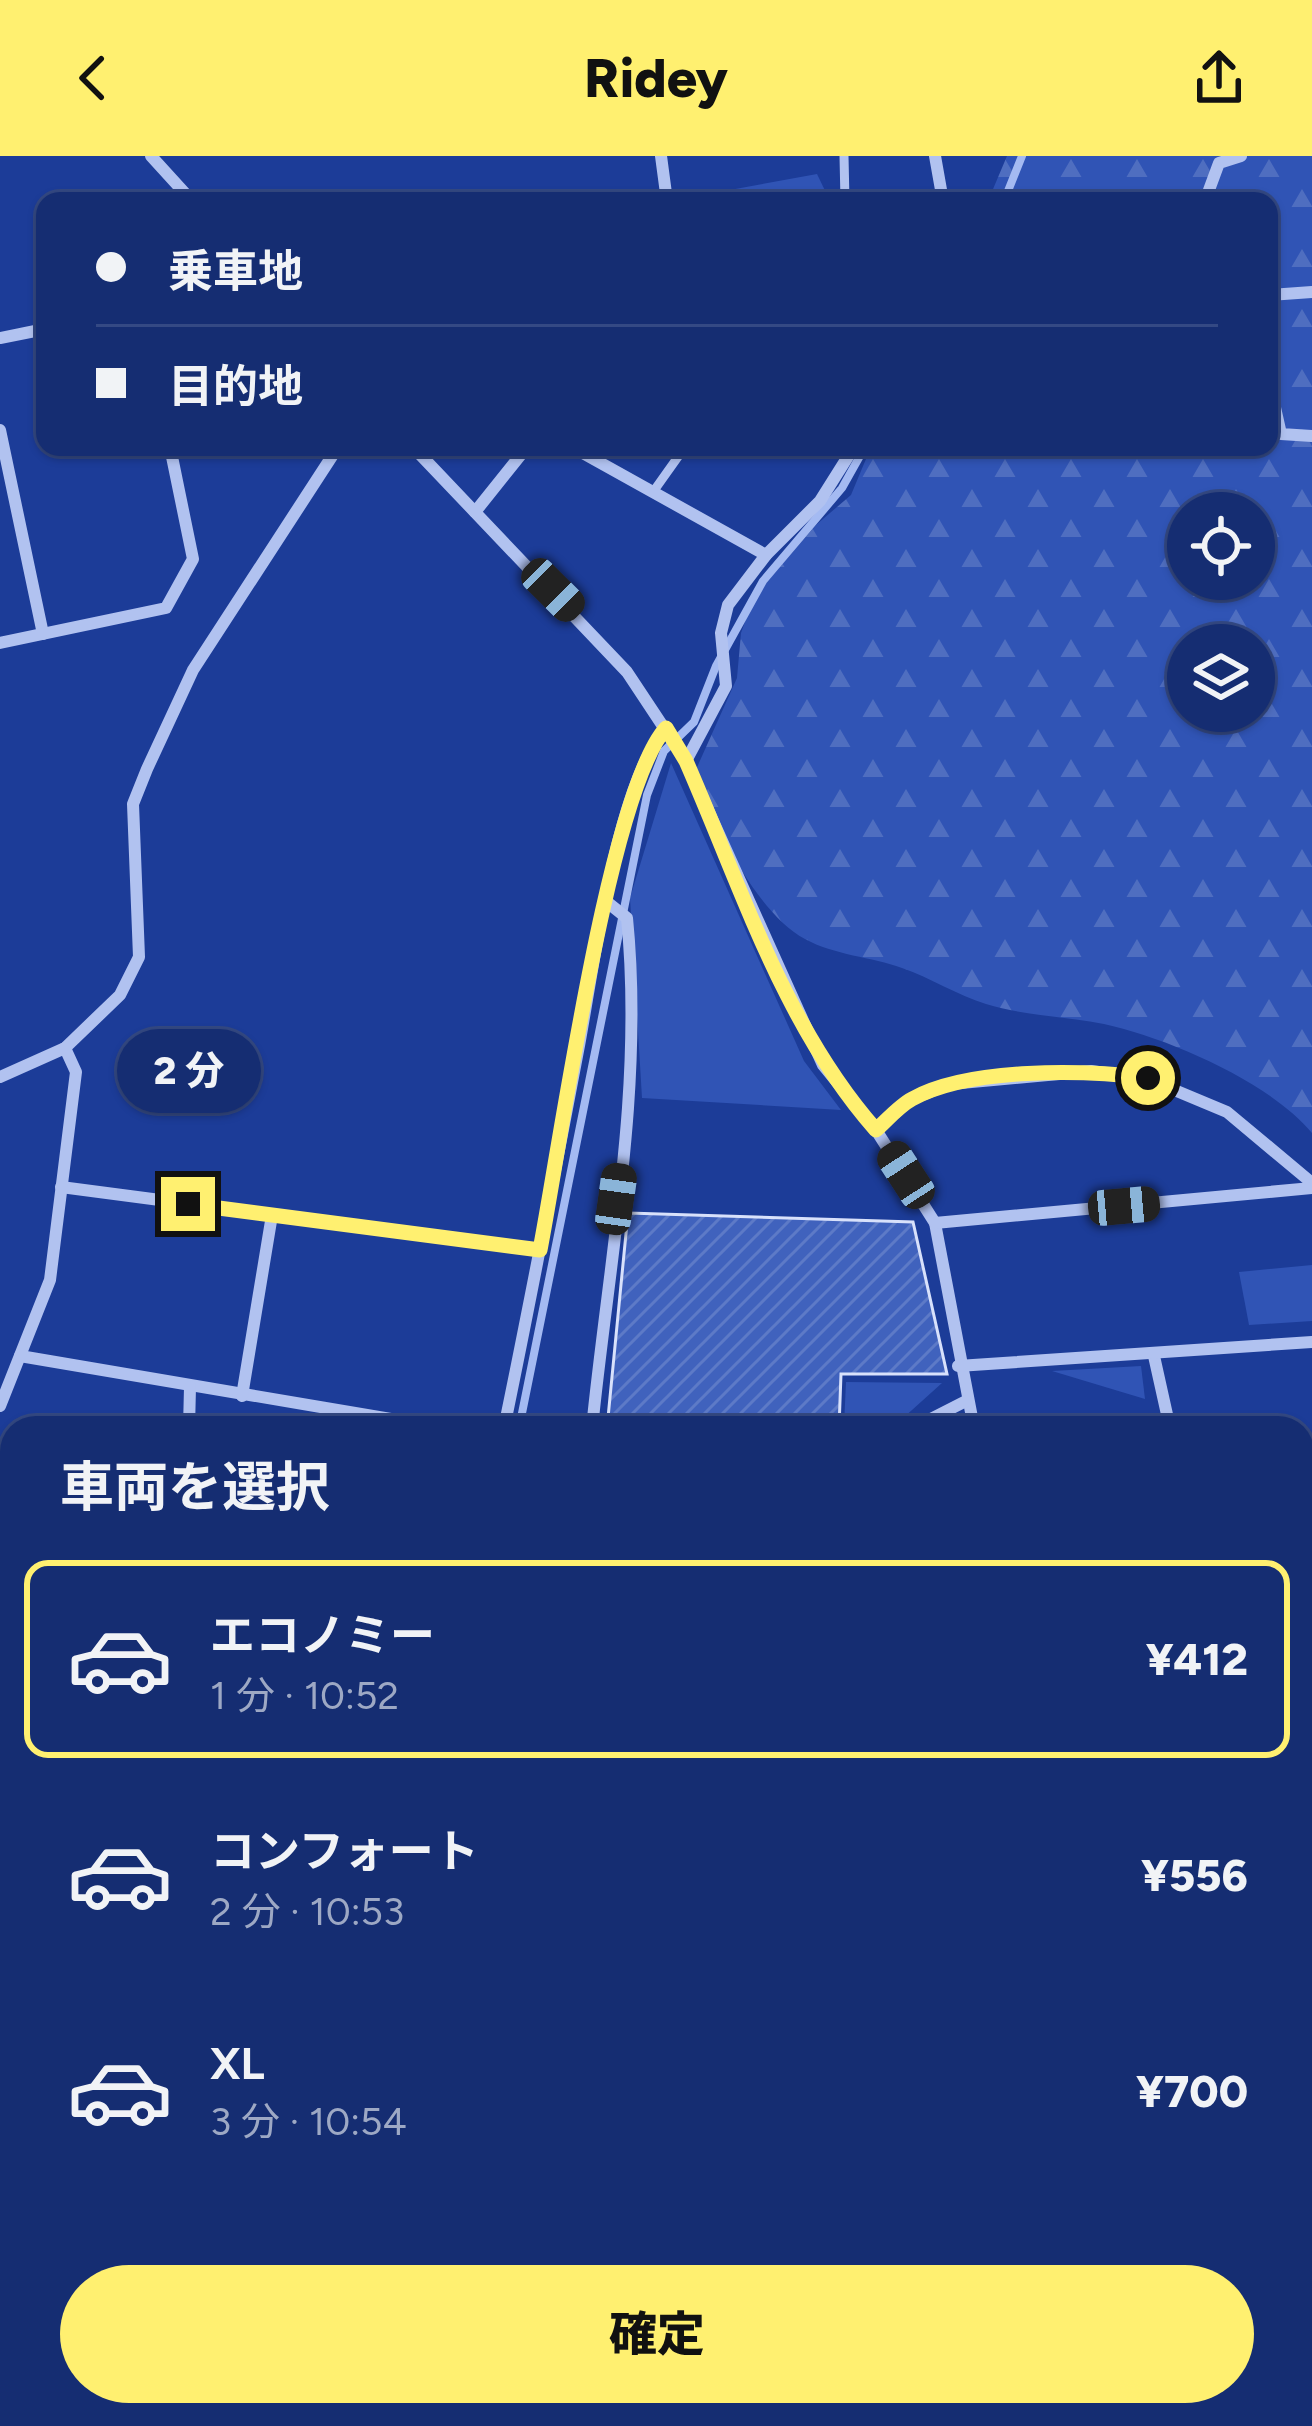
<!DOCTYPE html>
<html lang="ja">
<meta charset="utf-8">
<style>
body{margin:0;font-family:Figtree,"Noto Sans JP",sans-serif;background:#1e3577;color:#f1f3f6;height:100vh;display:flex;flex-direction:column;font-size:45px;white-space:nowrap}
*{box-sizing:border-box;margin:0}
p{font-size:39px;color:#9da8c4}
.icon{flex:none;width:66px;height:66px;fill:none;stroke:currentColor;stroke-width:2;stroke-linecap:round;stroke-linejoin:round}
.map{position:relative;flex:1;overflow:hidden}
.side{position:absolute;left:0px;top:1260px;width:1314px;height:1011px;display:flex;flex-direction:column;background:#152d72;border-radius:36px 36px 0 0;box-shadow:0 3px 9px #0004,0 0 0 3px #344984}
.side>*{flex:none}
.banner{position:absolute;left:36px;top:36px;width:1242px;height:264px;border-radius:24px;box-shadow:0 3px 9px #0004,0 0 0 3px #344984;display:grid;align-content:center;height:264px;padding:0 60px;background:#152d72}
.fabs{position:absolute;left:1167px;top:336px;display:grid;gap:24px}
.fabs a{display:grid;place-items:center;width:108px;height:108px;border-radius:50%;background:#152d72;box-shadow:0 3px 9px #0004,0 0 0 3px #344984;font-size:60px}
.end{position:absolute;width:54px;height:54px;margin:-27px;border:15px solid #fff070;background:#111;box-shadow:0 0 0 6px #111}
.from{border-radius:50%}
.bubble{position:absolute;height:84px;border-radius:42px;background:#152d72;box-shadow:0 3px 9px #0004,0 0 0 3px #344984;font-size:39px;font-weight:800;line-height:84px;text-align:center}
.car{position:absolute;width:36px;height:72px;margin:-36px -18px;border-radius:15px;box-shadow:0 0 9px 3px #0007;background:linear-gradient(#222 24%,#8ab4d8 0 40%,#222 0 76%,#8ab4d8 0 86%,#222 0)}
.banner b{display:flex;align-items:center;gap:42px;height:114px;font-size:45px}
.banner b+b{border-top:3px solid #344984}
.banner i{width:30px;height:30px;background:#f1f3f6}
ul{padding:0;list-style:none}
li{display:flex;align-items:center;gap:36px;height:198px;margin:0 24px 18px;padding:0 36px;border:6px solid transparent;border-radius:24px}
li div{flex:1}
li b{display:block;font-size:45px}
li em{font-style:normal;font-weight:800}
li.on{border-color:#fff070}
li>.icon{width:108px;height:108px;stroke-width:1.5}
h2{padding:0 60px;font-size:54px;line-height:144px}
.primary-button{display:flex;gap:24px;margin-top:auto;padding:24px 60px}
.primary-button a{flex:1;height:138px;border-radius:72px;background:#fff070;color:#111;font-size:48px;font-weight:800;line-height:138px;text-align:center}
header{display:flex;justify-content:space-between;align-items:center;height:156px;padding:0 60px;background:#fff070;color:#111;font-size:54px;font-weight:800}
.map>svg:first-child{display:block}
</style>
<header><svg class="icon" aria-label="back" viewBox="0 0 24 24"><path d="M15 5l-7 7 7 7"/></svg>Ridey<svg class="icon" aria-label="share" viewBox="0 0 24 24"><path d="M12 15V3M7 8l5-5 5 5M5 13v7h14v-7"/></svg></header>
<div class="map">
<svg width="1312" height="2270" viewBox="0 0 1312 2270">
<defs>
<pattern id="forest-firs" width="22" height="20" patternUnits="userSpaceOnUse" patternTransform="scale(3)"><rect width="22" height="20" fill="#3054b5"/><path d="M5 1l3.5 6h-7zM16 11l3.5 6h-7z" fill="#4f6ec0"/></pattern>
<pattern id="building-hatch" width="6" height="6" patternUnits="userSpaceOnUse" patternTransform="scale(3)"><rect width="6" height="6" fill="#4062bd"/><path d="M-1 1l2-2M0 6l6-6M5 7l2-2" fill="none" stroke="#5d7ac7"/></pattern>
</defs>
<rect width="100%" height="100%" fill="#1c3c98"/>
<g fill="#3054b5">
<path d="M 817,18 L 830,45 L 686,45 L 686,42 Z"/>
<path d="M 671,607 L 804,905 L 841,954 L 642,942 L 630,742 Z"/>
<path d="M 1312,1109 L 1312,1165 L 1249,1169 L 1239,1116 Z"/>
<path d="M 1141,1210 L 1145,1243 L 1052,1215 Z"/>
<path d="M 846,1226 L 942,1227 L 892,1272 L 844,1269 Z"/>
<path d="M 1302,1599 L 1312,1622 L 1312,1718 L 1302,1720 Z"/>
</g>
<path fill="url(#forest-firs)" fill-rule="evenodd" d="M 1007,0 L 1312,0 L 1312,977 C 1270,926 1168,882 1104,868 C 1064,860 1025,860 986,848 C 957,839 931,822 902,812 C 872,801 834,799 805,783 C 755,756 715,668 694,618 L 737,522 L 741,477 L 754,441 L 816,369 L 851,339 L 871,291 L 1269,291 L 1269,45 L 988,45 ZM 1188,357 L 1254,357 L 1254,423 L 1188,423 ZM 1188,489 L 1254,489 L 1254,555 L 1188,555 Z"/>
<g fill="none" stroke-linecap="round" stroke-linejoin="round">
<g stroke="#a4baf2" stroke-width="8">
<path d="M 1004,45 L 1022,0"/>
<path d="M 519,1272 L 647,639 L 664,595 L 694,566 L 716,510 L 763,425 L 842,332 L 865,291"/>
<path d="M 757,2259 L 764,2270"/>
</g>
</g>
<path fill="url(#building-hatch)" stroke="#d8e1fb" stroke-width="3" d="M 628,1057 L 913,1066 L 947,1218 L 841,1218 L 839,1272 L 607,1272 Z"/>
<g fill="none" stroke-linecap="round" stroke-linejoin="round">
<g stroke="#b1c2f0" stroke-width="9">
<path d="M 844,0 L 845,45"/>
<path d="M 653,336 L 685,291"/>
</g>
<g stroke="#b1c2f0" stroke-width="12">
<path d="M 151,0 L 192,45"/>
<path d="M 661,0 L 667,45"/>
<path d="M 935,0 L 943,45"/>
<path d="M 1213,45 L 1209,34 L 1219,7 L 1241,0"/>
<path d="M 1269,139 L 1312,136"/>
<path d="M 0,182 L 45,173"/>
<path d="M 1269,225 L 1281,278 L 1312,280"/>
<path d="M 0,274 L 43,478"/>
<path d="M 413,291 L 627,516 L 686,605 L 823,909 L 876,974 L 935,1067 L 974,1272"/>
<path d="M 572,291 L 766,399"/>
<path d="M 475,356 L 527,291"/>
<path d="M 0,487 L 166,452 L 193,403 L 170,291"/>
<path d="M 686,605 L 726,530 L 721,477 L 728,449 L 766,399 L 820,345 L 854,291"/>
<path d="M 0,921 L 65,892 L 120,839 L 139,801 L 133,648 L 147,613 L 193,514 L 338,291"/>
<path d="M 876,974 L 910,944 L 950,928 L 1091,915 L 1148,923 L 1227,956 L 1312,1027"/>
<path d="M 61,1031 L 540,1094"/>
<path d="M 935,1067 L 1312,1032"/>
<path d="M 20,1200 L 444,1272"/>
<path d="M 1154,1200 L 1170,1272"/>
<path d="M 958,1210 L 1312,1186"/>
<path d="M 242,1240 L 272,1059"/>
<path d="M 0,1250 L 50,1124 L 76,916 L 65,892"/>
<path d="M 189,1272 L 190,1231"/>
<path d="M 504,1272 C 530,1147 554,1021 578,895 C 593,817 616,627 666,572"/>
<path d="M 592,1272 C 609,1103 644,932 627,762 L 607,746"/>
<path d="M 913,1272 L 966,1245"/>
<path d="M 1302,1304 L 1312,1303"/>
<path d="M 1302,1435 L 1312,1433"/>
<path d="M 0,1456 L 12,1457"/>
<path d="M 1302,1507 L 1312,1506"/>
<path d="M 1302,1740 L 1312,1738"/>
<path d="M 0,1792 L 12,1787"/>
<path d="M 0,1817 L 12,1836"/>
<path d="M 1302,1836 L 1312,1834"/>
<path d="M 1302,2068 L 1312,2065"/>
<path d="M 0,2153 L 12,2154"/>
<path d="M 136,2259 L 138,2270"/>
<path d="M 740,2259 L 747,2270"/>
<path d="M 946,2259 L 950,2270"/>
<path d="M 1153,2270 L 1209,2260 L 1251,2270"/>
<path d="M 1281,2270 L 1312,2258"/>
</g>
<path stroke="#b1c2f0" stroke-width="21" d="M 1302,1769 L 1312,1793"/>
</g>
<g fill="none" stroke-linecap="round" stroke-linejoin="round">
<path stroke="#fff070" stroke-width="15" d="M 188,1048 L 540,1094 C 560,992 609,635 666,572 L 686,605 C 741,730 784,870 876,974 C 887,964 899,950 912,943 C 970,911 1084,914 1148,922"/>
</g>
</svg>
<div class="fabs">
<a><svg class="icon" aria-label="locate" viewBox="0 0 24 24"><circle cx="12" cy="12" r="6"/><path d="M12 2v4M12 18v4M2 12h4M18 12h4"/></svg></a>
<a><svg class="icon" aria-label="layers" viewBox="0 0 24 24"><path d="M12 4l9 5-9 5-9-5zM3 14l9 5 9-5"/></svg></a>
</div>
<i class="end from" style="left:1148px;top:922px"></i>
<i class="end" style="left:188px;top:1048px"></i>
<div class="bubble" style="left:117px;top:873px;width:144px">2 分</div>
<i class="car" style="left:553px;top:434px;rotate:135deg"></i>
<i class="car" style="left:906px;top:1019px;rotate:327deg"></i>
<i class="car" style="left:616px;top:1043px;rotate:8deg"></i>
<i class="car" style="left:1124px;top:1050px;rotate:85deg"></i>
<div class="banner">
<b><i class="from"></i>乗車地</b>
<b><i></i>目的地</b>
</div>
<section class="side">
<h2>車両を選択</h2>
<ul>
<li class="on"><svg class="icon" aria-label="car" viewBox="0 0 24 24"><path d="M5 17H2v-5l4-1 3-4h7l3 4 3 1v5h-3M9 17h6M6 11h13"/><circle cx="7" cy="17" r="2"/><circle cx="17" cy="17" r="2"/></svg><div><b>エコノミー</b><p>1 分 · 10:52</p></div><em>¥412</em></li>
<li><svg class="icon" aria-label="car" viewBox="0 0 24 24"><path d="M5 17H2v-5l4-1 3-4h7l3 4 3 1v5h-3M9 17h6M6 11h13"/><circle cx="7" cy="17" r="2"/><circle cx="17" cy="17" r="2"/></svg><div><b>コンフォート</b><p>2 分 · 10:53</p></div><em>¥556</em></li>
<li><svg class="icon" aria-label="car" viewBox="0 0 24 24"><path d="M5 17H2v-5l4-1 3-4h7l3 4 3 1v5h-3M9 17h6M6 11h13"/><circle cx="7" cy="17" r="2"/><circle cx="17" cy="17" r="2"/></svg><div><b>XL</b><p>3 分 · 10:54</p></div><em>¥700</em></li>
</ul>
<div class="primary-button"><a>確定</a></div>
</section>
</div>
